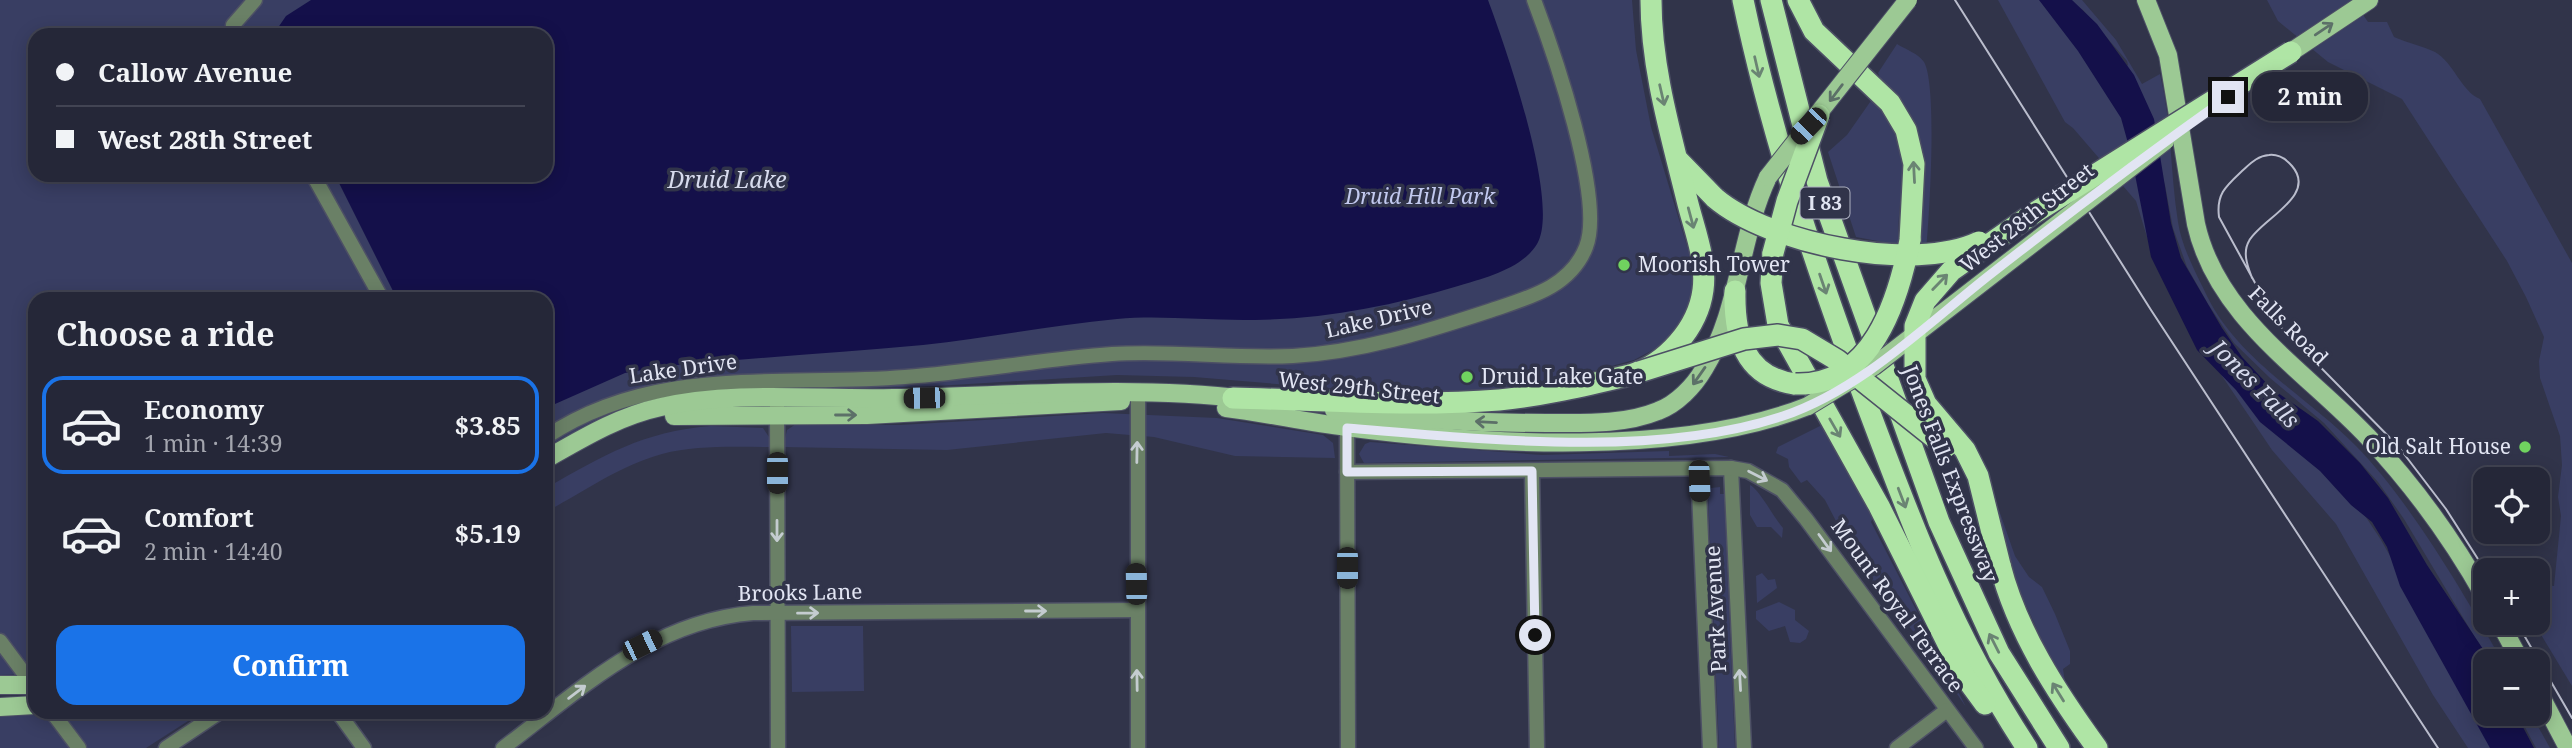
<!DOCTYPE html>
<meta charset="utf-8">
<style>
body{margin:0;font-family:"Noto Serif",serif;background:#313343;color:#f1f3f6;height:100vh;display:flex;flex-direction:column;font-size:26px;white-space:nowrap}
*{box-sizing:border-box;margin:0}
p{font-size:23px;color:#a3a5ae}
.icon{flex:none;width:38px;height:38px;fill:none;stroke:currentColor;stroke-width:2;stroke-linecap:round;stroke-linejoin:round}
.map{position:relative;flex:1;overflow:hidden}
.sheet{position:absolute;left:28px;top:292px;width:525px;height:427px;display:flex;flex-direction:column;background:#252738;border-radius:21px;box-shadow:0 4px 18px #0003,0 0 0 2px #424453}
.sheet>*{flex:none}
.banner{position:absolute;left:28px;top:28px;width:525px;height:154px;border-radius:21px;box-shadow:0 4px 18px #0003,0 0 0 2px #424453;display:grid;align-content:center;height:154px;padding:0 28px;background:#252738}
.buttons{position:absolute;left:2473px;top:467px;display:grid;gap:14px}
.buttons a{display:grid;place-items:center;width:77px;height:77px;border-radius:14px;background:#252738;box-shadow:0 4px 18px #0003,0 0 0 2px #424453;font-size:35px}
.end{position:absolute;width:32px;height:32px;margin:-16px;border:9px solid #e2e5f3;background:#111;box-shadow:0 0 0 4px #111}
.from{border-radius:50%}
.bubble{position:absolute;height:49px;border-radius:21px;background:#252738;box-shadow:0 4px 18px #0003,0 0 0 2px #424453;font-size:23px;font-weight:700;line-height:49px;text-align:center}
.car{position:absolute;width:21px;height:42px;margin:-21px -10px;border-radius:9px;box-shadow:0 0 5px 2px #0007;background:linear-gradient(#222 24%,#8ab4d8 0 40%,#222 0 76%,#8ab4d8 0 86%,#222 0)}
.banner b{display:flex;align-items:center;gap:24px;height:66px;font-size:26px}
.banner b+b{border-top:2px solid #424453}
.banner i{width:18px;height:18px;background:#f1f3f6}
ul{padding:0;list-style:none}
li{display:flex;align-items:center;gap:21px;height:98px;margin:0 14px 10px;padding:0 14px;border:4px solid transparent;border-radius:21px}
li div{flex:1}
li b{display:block;font-size:26px}
li em{font-style:normal;font-weight:700}
li.selected{border-color:#1a73e8}
li>.icon{width:63px;height:63px;stroke-width:1.5}
h2{padding:0 28px;font-size:32px;line-height:84px}
.cta{display:flex;gap:14px;margin-top:auto;padding:14px 28px}
.cta a{flex:1;height:80px;border-radius:21px;background:#1a73e8;color:#fff;font-size:28px;font-weight:700;line-height:80px;text-align:center}
.map>svg:first-child{display:block}
</style>
<div class="map">
<svg width="2572" height="748" viewBox="0 0 2572 748">
<rect width="100%" height="100%" fill="#31344a"/>
<g fill="#393e63" fill-rule="evenodd">
<path d="M 0,0 L 1632,0 L 1636,50 L 1651,127 L 1693,266 L 1692,292 L 1687,310 L 1664,344 L 1634,360 L 1563,379 L 1469,392 L 1384,393 L 1194,377 L 1117,375 L 936,386 L 699,393 L 546,450 L 546,299 L 35,299 L 35,674 L 0,675 ZM 35,35 L 546,35 L 546,175 L 35,175 Z"/>
<path d="M 1998,0 L 2061,0 L 2104,49 L 2161,262 L 2352,496 L 2381,540 L 2498,748 L 2468,748 L 2433,695 L 2336,524 L 2272,450 L 2222,376 L 2147,237 L 2136,201 L 2073,128 L 2065,122 Z"/>
<path d="M 2067,0 L 2082,0 L 2116,40 L 2142,84 L 2160,74 C 2172,123 2170,173 2178,222 C 2182,248 2196,273 2207,296 C 2239,361 2307,396 2356,446 C 2409,500 2465,595 2502,661 L 2489,661 L 2404,519 L 2378,482 L 2324,423 L 2270,378 L 2234,343 L 2208,304 L 2187,267 L 2173,228 L 2165,185 L 2122,71 L 2128,65 L 2127,61 L 2083,10 Z"/>
<path d="M 2267,0 L 2353,0 L 2368,22 L 2387,22 L 2394,37 C 2407,43 2423,46 2435,52 C 2454,63 2461,91 2480,99 L 2572,263 L 2572,686 L 2534,623 L 2538,623 L 2538,584 L 2554,586 L 2561,516 L 2558,497 L 2562,465 L 2560,436 L 2540,378 L 2539,361 L 2544,337 L 2526,297 L 2507,261 L 2402,99 L 2328,62 L 2278,21 Z"/>
<path d="M 1897,44 C 1905,49 1919,54 1924,62 C 1938,86 1929,227 1925,261 L 1916,261 L 1920,175 L 1878,73 Z"/>
<path d="M 1875,95 C 1923,149 1895,184 1899,245 L 1856,237 L 1828,152 L 1847,135 Z"/>
<path d="M 1103,413 L 1217,418 L 1323,435 L 1333,443 L 1335,458 L 1235,456 L 1154,437 L 1106,433 L 947,450 L 783,447 L 787,430 L 796,424 L 900,425 Z"/>
<path d="M 1822,425 L 1875,513 L 1871,522 L 1966,707 L 1917,636 L 1877,588 L 1849,546 L 1825,500 L 1807,480 L 1801,483 L 1789,467 L 1788,459 L 1776,453 L 1778,447 Z"/>
<path d="M 711,426 L 763,428 L 769,437 L 769,447 C 733,447 696,445 662,454 C 621,465 583,492 546,512 L 546,488 C 605,455 641,432 711,426 Z"/>
<path d="M 1370,442 L 1542,455 L 1669,451 L 1669,456 L 1715,454 L 1729,457 L 1364,463 L 1359,454 L 1365,444 Z"/>
<path d="M 1750,485 C 1759,489 1774,518 1783,528 L 1782,538 L 1771,527 L 1757,527 L 1750,515 Z"/>
<path d="M 1720,487 L 1720,494 L 1724,494 L 1735,748 L 1719,748 L 1708,494 L 1711,488 Z"/>
<path d="M 1993,493 L 2015,556 L 2029,577 L 2042,587 L 2055,614 L 2070,651 L 2070,664 L 2063,669 L 2065,682 L 2059,678 L 2017,585 Z"/>
<path d="M 1762,573 L 1768,580 L 1775,579 L 1777,588 L 1757,603 L 1756,576 Z"/>
<path d="M 1779,602 L 1795,610 L 1795,620 L 1809,631 L 1806,639 L 1800,643 L 1790,642 L 1785,626 L 1769,631 L 1756,619 L 1756,611 Z"/>
<path d="M 791,626 L 863,626 L 864,691 L 792,692 Z"/>
<path d="M 202,712 L 146,748 L 0,748 L 0,714 Z"/>
<path d="M 2518,714 L 2531,714 L 2550,748 L 2536,748 Z"/>
</g>
<g fill="#14104a">
<path d="M 311,0 L 1488,0 C 1505,46 1561,204 1537,244 C 1522,269 1485,278 1458,286 C 1391,306 1325,319 1255,320 C 1209,321 1162,315 1117,319 C 1052,325 988,338 923,345 C 837,353 751,358 665,366 L 625,373 L 546,408 L 546,299 L 397,299 L 335,175 L 546,175 L 546,35 L 273,35 L 286,16 Z"/>
<path d="M 2039,0 L 2072,0 L 2097,24 L 2134,75 L 2154,119 L 2171,223 L 2181,258 L 2222,328 L 2242,357 L 2271,388 L 2318,421 L 2360,463 L 2388,498 L 2427,565 L 2491,661 L 2485,662 L 2485,714 L 2516,714 L 2534,748 L 2490,748 L 2400,586 L 2387,547 L 2372,522 L 2351,505 L 2320,471 L 2260,422 L 2236,390 L 2197,350 L 2151,257 L 2131,154 L 2121,118 L 2078,51 Z"/>
</g>
<g fill="none" stroke-linecap="round" stroke-linejoin="round">
<defs>
<g id="minor">
<path d="M 233,35 L 233,25 L 255,0"/>
<path d="M 313,175 L 382,299"/>
<path d="M 1138,401 L 1138,748"/>
<path d="M 777,406 L 778,748"/>
<path d="M 1347,427 L 1348,748"/>
<path d="M 546,437 C 655,364 781,387 905,377 C 974,372 1043,359 1112,354 C 1172,350 1233,359 1293,356 C 1361,352 1425,332 1489,311 C 1527,298 1570,288 1586,247 C 1605,199 1553,50 1534,0"/>
<path d="M 1698,468 L 1710,748"/>
<path d="M 1731,468 L 1744,748"/>
<path d="M 1347,472 L 1731,468 L 1748,471 L 1782,490 L 1806,519 L 1976,748"/>
<path d="M 1532,472 L 1537,748"/>
<path d="M 0,641 L 35,688"/>
<path d="M 52,712 L 79,748"/>
<path d="M 338,712 L 364,748"/>
<path d="M 166,748 L 220,712"/>
<path d="M 503,748 C 580,690 652,621 753,613 L 1137,610"/>
<path d="M 1897,748 L 1947,710"/>
</g>
<g id="major">
<path d="M 2146,0 L 2168,55 L 2196,224 C 2217,318 2306,371 2368,437 C 2412,484 2453,540 2485,597"/>
<path d="M 2291,52 L 2369,0"/>
<path d="M 1226,408 C 1266,413 1306,422 1346,427 C 1482,445 1680,457 1808,406"/>
<path d="M 1334,410 C 1404,419 1476,423 1547,423 C 1583,423 1624,425 1658,411 C 1677,404 1694,386 1704,369 C 1740,311 1739,238 1768,177"/>
<path d="M 674,416 L 867,415 L 1121,401"/>
<path d="M 546,459 C 583,438 619,416 661,407 C 735,390 817,400 893,398 C 1012,396 1128,385 1247,399"/>
<path d="M 2500,623 L 2521,662"/>
<path d="M 0,685 L 35,685"/>
<path d="M 2538,691 L 2568,748"/>
<path d="M 0,707 L 35,705"/>
</g>
<g id="highway">
<path d="M 1743,0 C 1771,134 1814,261 1861,389 C 1908,515 1952,635 2027,748"/>
<path d="M 1771,0 L 1817,181 L 1939,522 L 1999,653 L 2059,748"/>
<path d="M 1798,0 L 1814,31 L 1890,103 L 1906,130 L 1914,164 L 1910,240"/>
<path d="M 1679,161 L 1715,198"/>
<path d="M 1773,253 L 1771,283 L 1778,325 L 1879,506 L 1963,674 L 1985,704"/>
<path d="M 1735,291 C 1734,336 1744,377 1795,384"/>
<path d="M 1233,398 C 1322,400 1411,407 1499,400 C 1543,396 1587,385 1630,375 C 1666,364 1698,328 1703,290 C 1707,260 1694,229 1687,200 C 1671,135 1651,68 1651,0"/>
<path d="M 2000,565 C 2017,632 2057,693 2097,748"/>
</g>
</defs>
<use href="#minor" stroke="#4d5065" stroke-width="17"/>
<use href="#major" stroke="#4d5065" stroke-width="20"/>
<use href="#highway" stroke="#4d5065" stroke-width="24"/>
<use href="#minor" stroke="#6a8066" stroke-width="14"/>
<use href="#major" stroke="#9cc994" stroke-width="18"/>
<use href="#highway" stroke="#afe5a5" stroke-width="21"/>
<g stroke="#babdcd" stroke-width="2">
<path d="M 1955,0 L 2151,310 L 2438,748"/>
<path d="M 2252,278 C 2248,267 2242,253 2249,241 C 2261,219 2318,196 2292,166 C 2286,159 2278,154 2269,155 C 2257,156 2250,164 2242,171 C 2226,186 2216,194 2219,217 L 2277,323 L 2398,446 L 2446,509 L 2485,570"/>
<path d="M 2517,623 L 2572,718"/>
</g>
<defs>
<g id="major-bridge">
<path d="M 1768,177 L 1908,0"/>
<path d="M 1808,406 L 1874,366 L 2165,141"/>
</g>
<g id="highway-bridge">
<path d="M 1715,198 C 1769,244 1914,273 1979,242"/>
<path d="M 1773,253 L 1787,201 L 1819,115"/>
<path d="M 1639,372 L 1744,339 L 1778,335 L 1802,339 L 1837,360 L 1946,447"/>
<path d="M 1795,384 C 1872,387 1898,301 1910,240"/>
<path d="M 2000,565 L 1978,476 L 1965,450 L 1926,404 L 1915,379 L 1915,326 L 1925,301 L 1951,271 L 2031,215 L 2291,52"/>
</g>
</defs>
<use href="#major-bridge" stroke="#4d5065" stroke-width="20" stroke-linecap="butt"/>
<use href="#highway-bridge" stroke="#4d5065" stroke-width="24" stroke-linecap="butt"/>
<use href="#major-bridge" stroke="#9cc994" stroke-width="18"/>
<use href="#highway-bridge" stroke="#afe5a5" stroke-width="21"/>
</g>
<defs><path id="oneway-shaft" d="M-6 0H5M1.5-3L5.5 0L1.5 3" fill="none" stroke-width="1.6" stroke-linecap="round" stroke-linejoin="round" transform="scale(1.75)"/></defs>
<g stroke="#5c7068">
<use href="#oneway-shaft" transform="translate(2324 29) rotate(-34)"/>
<use href="#oneway-shaft" transform="translate(1836 93) rotate(127)"/>
<use href="#oneway-shaft" transform="translate(1699 376) rotate(125)"/>
<use href="#oneway-shaft" transform="translate(846 415)"/>
<use href="#oneway-shaft" transform="translate(1486 422) rotate(-177)"/>
</g>
<g stroke="#6a8473">
<use href="#oneway-shaft" transform="translate(1757 67) rotate(77)"/>
<use href="#oneway-shaft" transform="translate(1662 95) rotate(77)"/>
<use href="#oneway-shaft" transform="translate(1914 172) rotate(-93)"/>
<use href="#oneway-shaft" transform="translate(1691 218) rotate(75)"/>
<use href="#oneway-shaft" transform="translate(1940 282) rotate(-46)"/>
<use href="#oneway-shaft" transform="translate(1823 284) rotate(71)"/>
<use href="#oneway-shaft" transform="translate(1835 428) rotate(60)"/>
<use href="#oneway-shaft" transform="translate(1902 498) rotate(69)"/>
<use href="#oneway-shaft" transform="translate(1994 643) rotate(-117)"/>
<use href="#oneway-shaft" transform="translate(2058 692) rotate(-122)"/>
</g>
<g stroke="#c4ccd0">
<use href="#oneway-shaft" transform="translate(1137 452) rotate(-89)"/>
<use href="#oneway-shaft" transform="translate(1758 476) rotate(27)"/>
<use href="#oneway-shaft" transform="translate(777 531) rotate(90)"/>
<use href="#oneway-shaft" transform="translate(1825 543) rotate(54)"/>
<use href="#oneway-shaft" transform="translate(1036 611)"/>
<use href="#oneway-shaft" transform="translate(808 613) rotate(-1)"/>
<use href="#oneway-shaft" transform="translate(1137 680) rotate(-91)"/>
<use href="#oneway-shaft" transform="translate(1740 680) rotate(-93)"/>
<use href="#oneway-shaft" transform="translate(577 692) rotate(-37)"/>
</g>
<g fill="none" stroke-linecap="round" stroke-linejoin="round">
<path stroke="#e2e5f3" stroke-width="9" d="M 1535,635 L 1532,471 L 1347,472 L 1347,428 C 1481,439 1655,459 1783,416 C 1860,390 1924,327 1987,277 C 2066,215 2146,155 2228,97"/>
</g>
<g fill="#70d35f" stroke="#31344a" stroke-width="2.5">
<circle cx="1624" cy="265" r="7"/>
<circle cx="1467" cy="377" r="7"/>
<circle cx="2525" cy="447" r="7"/>
</g>
<g text-anchor="middle" stroke-width="7" stroke-linejoin="round" paint-order="stroke">
<rect fill="#31344a" stroke="#adb0c0" stroke-width="2" x="1800.5" y="187.5" width="49" height="31" rx="5"/>
<g font-size="19" font-weight="bold" fill="#e2e5f3">
<text x="1825" y="210">I 83</text>
</g>
<g font-size="21" font-style="italic" fill="#c2c9ef" stroke="#31344a">
<text x="1420" y="204">Druid Hill Park</text>
</g>
<g font-size="21" fill="#e2e5f3" stroke="#31344a">
<text transform="translate(2027 218) rotate(-38)" y="7">West 28th Street</text>
<text transform="translate(1379 319) rotate(-13)" y="7">Lake Drive</text>
<text transform="translate(2288 326) rotate(45)" y="7">Falls Road</text>
<text transform="translate(683 369) rotate(-8)" y="7">Lake Drive</text>
<text transform="translate(1359 388) rotate(6)" y="7">West 29th Street</text>
<text transform="translate(1950 474) rotate(69)" y="7">Jones Falls Expressway</text>
<text transform="translate(800 593) rotate(-1)" y="7">Brooks Lane</text>
<text transform="translate(1897 606) rotate(54)" y="7">Mount Royal Terrace</text>
<text transform="translate(1716 609) rotate(-93)" y="7">Park Avenue</text>
</g>
<g font-size="21" fill="#e2e5f3" stroke="#31344a" text-anchor="start">
<text x="1638" y="272">Moorish Tower</text>
<text x="1481" y="384">Druid Lake Gate</text>
<text x="2511" y="454" text-anchor="end">Old Salt House</text>
</g>
<g font-size="23" font-style="italic" fill="#d7dbee" stroke="#31344a">
<text x="727" y="188">Druid Lake</text>
<text transform="translate(2255 384) rotate(45)" y="8">Jones Falls</text>
</g>
</g>
</svg>
<div class="buttons">
<a><svg class="icon" aria-label="locate" viewBox="0 0 24 24"><circle cx="12" cy="12" r="6"/><path d="M12 2v4M12 18v4M2 12h4M18 12h4"/></svg></a>
<a>+</a>
<a>−</a>
</div>
<i class="end from" style="left:1535px;top:635px"></i>
<i class="end" style="left:2228px;top:97px"></i>
<div class="bubble" style="left:2252px;top:72px;width:116px">2 min</div>
<i class="car" style="left:1808px;top:126px;rotate:224deg"></i>
<i class="car" style="left:924px;top:398px;rotate:269deg"></i>
<i class="car" style="left:777px;top:473px;rotate:180deg"></i>
<i class="car" style="left:1699px;top:481px;rotate:178deg"></i>
<i class="car" style="left:1347px;top:568px;rotate:180deg"></i>
<i class="car" style="left:1136px;top:584px;rotate:359deg"></i>
<i class="car" style="left:642px;top:645px;rotate:64deg"></i>
<div class="banner">
<b><i class="from"></i>Callow Avenue</b>
<b><i></i>West 28th Street</b>
</div>
<section class="sheet">
<h2>Choose a ride</h2>
<ul>
<li class="selected"><svg class="icon" aria-label="car" viewBox="0 0 24 24"><path d="M5 17H2v-5l4-1 3-4h7l3 4 3 1v5h-3M9 17h6M6 11h13"/><circle cx="7" cy="17" r="2"/><circle cx="17" cy="17" r="2"/></svg><div><b>Economy</b><p>1 min · 14:39</p></div><em>$3.85</em></li>
<li><svg class="icon" aria-label="car" viewBox="0 0 24 24"><path d="M5 17H2v-5l4-1 3-4h7l3 4 3 1v5h-3M9 17h6M6 11h13"/><circle cx="7" cy="17" r="2"/><circle cx="17" cy="17" r="2"/></svg><div><b>Comfort</b><p>2 min · 14:40</p></div><em>$5.19</em></li>
</ul>
<div class="cta"><a>Confirm</a></div>
</section>
</div>
